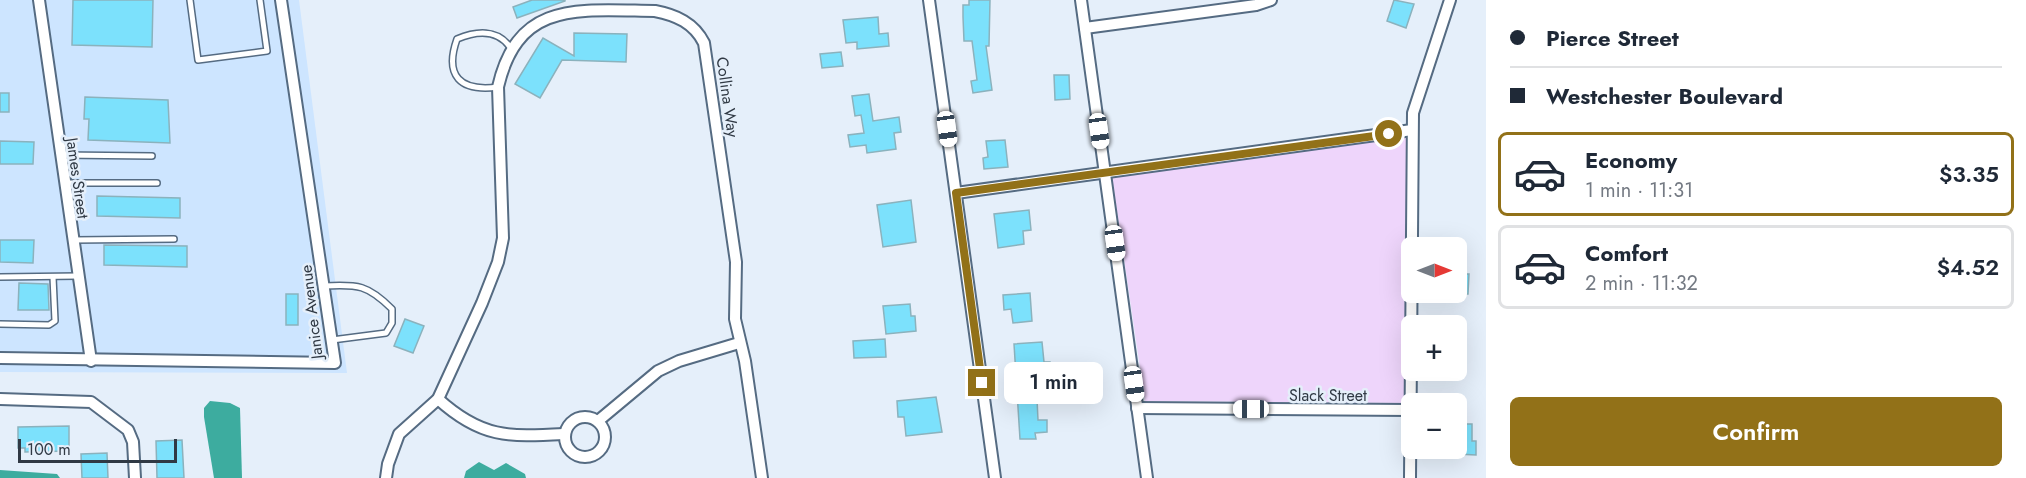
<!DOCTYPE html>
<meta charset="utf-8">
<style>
body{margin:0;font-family:Jost,sans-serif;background:#f6f6f7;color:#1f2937;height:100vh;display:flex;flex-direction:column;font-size:22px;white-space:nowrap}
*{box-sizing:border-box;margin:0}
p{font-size:20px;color:#747a83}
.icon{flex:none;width:33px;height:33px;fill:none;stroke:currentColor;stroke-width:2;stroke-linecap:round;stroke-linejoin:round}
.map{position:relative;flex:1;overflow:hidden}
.side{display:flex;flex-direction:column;background:#fff;width:540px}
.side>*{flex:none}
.banner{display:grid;align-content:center;height:132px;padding:0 24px;background:#fff}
.needle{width:39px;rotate:90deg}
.controls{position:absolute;left:1401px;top:237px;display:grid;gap:12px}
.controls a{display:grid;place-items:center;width:66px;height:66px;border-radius:9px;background:#fff;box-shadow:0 6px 24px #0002;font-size:30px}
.scale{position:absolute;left:18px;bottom:15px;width:159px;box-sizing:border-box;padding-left:6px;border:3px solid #303944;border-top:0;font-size:16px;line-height:21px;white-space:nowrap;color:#303944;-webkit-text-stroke:4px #e5effa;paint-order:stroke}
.end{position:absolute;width:27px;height:27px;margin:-14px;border:8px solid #927118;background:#fff;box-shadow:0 0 0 3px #fff}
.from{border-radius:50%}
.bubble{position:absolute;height:42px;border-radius:9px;background:#fff;box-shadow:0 6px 24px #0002;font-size:20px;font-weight:600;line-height:42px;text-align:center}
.car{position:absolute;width:18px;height:36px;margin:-18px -9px;border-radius:8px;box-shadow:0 0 4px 2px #0007;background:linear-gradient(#fff 24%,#345 0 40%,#fff 0 76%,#345 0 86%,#fff 0)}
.banner b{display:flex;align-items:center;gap:21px;height:57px;font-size:22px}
.banner b+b{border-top:2px solid #e0e1e3}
.banner i{width:15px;height:15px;background:#1f2937}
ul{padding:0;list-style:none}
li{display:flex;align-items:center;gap:18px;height:84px;margin:0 12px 9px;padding:0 12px;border:3px solid #e0e1e3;border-radius:9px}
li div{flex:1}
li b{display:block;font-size:22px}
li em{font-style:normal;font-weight:600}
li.selected{border-color:#927118}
li>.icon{width:54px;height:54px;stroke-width:1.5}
.cta{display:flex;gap:12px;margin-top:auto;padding:12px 24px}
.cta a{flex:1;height:69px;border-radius:9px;background:#927118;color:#fff;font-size:24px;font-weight:600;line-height:69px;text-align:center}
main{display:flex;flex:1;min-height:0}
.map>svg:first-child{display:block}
</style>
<main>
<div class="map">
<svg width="1486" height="478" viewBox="0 0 1486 478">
<rect width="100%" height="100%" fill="#e5effa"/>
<path fill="#cde5ff" d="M 0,0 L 299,0 L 347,373 L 0,372 Z"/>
<path fill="#eed5fb" d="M 1408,136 L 1404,403 L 1145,401 L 1112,177 Z"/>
<g fill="#3dac9f">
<path d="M 210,401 L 230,403 L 240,408 L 242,478 L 214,478 L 204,417 L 204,408 Z"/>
<path d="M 479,462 L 494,470 L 506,463 L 525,474 L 526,478 L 464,478 L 466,471 Z"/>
<path d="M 0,470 L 57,474 L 60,478 L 0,478 Z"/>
</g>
<g fill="#7ce1fc" stroke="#8bb2bd" stroke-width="1.5">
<path d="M 73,0 L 153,0 L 152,47 L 72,45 Z"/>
<path d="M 532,0 L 565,0 L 565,1 L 517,18 L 513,7 Z"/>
<path d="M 969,0 L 990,0 L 989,46 L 986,46 L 992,90 L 973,93 L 971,81 L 977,80 L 972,41 L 964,41 L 963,17 L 963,5 L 969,5 Z"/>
<path d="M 1394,0 L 1414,4 L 1406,28 L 1387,21 Z"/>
<path d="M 878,17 L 879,34 L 888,33 L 889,46 L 857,49 L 857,42 L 846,43 L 843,20 Z"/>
<path d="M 574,33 L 627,34 L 626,62 L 562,60 L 540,98 L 515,84 L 543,38 L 574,56 Z"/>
<path d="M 841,52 L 843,66 L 822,68 L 820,54 Z"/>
<path d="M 1054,75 L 1069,75 L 1070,99 L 1055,100 Z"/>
<rect x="0" y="93" width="9" height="19"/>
<path d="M 869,94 L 873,121 L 899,117 L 901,132 L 894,133 L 896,149 L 867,153 L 866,145 L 850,147 L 848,135 L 864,133 L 861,115 L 855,116 L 852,96 Z"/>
<path d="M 85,97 L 168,100 L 170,143 L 88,140 L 89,119 L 84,119 Z"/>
<path d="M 1005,140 L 1008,167 L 984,169 L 983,158 L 988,157 L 986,141 Z"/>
<path d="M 0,141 L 34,142 L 33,164 L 0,164 Z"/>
<path d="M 97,196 L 180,198 L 180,218 L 97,216 Z"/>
<path d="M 911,200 L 916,242 L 883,247 L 877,205 Z"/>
<path d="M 1029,210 L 1031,230 L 1023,231 L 1024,244 L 998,248 L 994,214 Z"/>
<path d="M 0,240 L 34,240 L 33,263 L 0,262 Z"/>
<path d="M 104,245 L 187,246 L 187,267 L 104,265 Z"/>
<path d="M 1456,274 L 1469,274 L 1468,294 L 1456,294 Z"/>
<path d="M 19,283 L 48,284 L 49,310 L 18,310 Z"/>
<path d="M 1030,293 L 1032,321 L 1013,323 L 1011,309 L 1004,310 L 1003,295 Z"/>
<rect x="286" y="294" width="12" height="31"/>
<path d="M 910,304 L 911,316 L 915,316 L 916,331 L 886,334 L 883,306 Z"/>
<path d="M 405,319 L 424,326 L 413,353 L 394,346 Z"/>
<path d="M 885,339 L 886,357 L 854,358 L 853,341 Z"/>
<path d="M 1042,342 L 1044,362 L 1050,362 L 1051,379 L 1048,379 L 1050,398 L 1037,399 L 1038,420 L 1047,420 L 1047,432 L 1035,433 L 1036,439 L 1020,439 L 1014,344 Z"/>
<path d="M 936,397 L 942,432 L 906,436 L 904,417 L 898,417 L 897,401 Z"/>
<path d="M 1456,424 L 1472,424 L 1472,441 L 1476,441 L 1476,455 L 1456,454 Z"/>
<path d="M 69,426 L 69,451 L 25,452 L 25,448 L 18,448 L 18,427 Z"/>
<path d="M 182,440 L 184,478 L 157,478 L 156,441 Z"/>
<path d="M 107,453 L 108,478 L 82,478 L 81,454 Z"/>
</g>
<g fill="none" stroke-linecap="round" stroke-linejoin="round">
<defs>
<g id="lane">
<path d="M 190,0 L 198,60 L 267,51 L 260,0"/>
<path d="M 498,87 C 460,92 444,76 457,39 C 476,31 497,29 510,47"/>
<path d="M 61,155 L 152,156"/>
<path d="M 66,183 L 157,183"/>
<path d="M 74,240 L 174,239"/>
<path d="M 0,277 L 78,276"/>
<path d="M 324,286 C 358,284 368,285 392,309 L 392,323 L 386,333 L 332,340"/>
<path d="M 0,324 L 49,325 L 55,321 L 53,277"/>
</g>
<g id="street">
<path d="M 39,0 L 91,361"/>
<path d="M 929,0 L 995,478"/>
<path d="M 1081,0 L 1147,478"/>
<path d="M 1085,28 L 1256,5 L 1271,0"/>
<path d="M 956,193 L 1412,130"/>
<path d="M 0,358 L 335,363 L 281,0"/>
<path d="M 0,399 L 91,402 L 128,430 L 133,442 L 135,478"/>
<path d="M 438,399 C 481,438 508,437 564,434"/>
<path d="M 1137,408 L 1410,410"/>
<circle cx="585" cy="437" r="20"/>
<path d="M 598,421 L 658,371 L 679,361 L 739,343"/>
<path d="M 386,478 L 388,464 L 399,434 L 438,399 L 482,303 L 498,262 L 503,238 L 498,87 C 518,0 578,10 655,11 C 676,15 694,23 704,43 L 736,262 L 735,319 L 745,361 L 762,478"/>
<path d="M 1410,478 L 1413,113 L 1450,0"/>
</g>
</defs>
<use href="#lane" stroke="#556b82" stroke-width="8"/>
<use href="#street" stroke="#556b82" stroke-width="14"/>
<use href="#lane" stroke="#fff" stroke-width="5"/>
<use href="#street" stroke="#fff" stroke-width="10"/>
</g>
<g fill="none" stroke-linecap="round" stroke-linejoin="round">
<path stroke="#927118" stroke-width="8" d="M 982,383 L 956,193 L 1389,134"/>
</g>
<g text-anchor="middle" stroke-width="5" stroke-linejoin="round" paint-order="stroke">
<g font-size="16" fill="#303944" stroke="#e5effa">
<text transform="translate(728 97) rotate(82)" y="6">Collina Way</text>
<text transform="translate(78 178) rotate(82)" y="6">James Street</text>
<text transform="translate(311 312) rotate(-97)" y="6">Janice Avenue</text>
<text x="1328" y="401">Slack Street</text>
</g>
</g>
</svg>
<div class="controls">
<a><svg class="needle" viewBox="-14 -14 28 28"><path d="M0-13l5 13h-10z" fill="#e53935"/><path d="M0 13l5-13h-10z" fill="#747a83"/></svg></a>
<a>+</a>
<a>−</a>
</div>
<div class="scale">100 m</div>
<i class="end from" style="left:1389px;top:134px"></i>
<i class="end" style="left:982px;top:383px"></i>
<div class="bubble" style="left:1004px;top:362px;width:99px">1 min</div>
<i class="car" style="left:947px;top:129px;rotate:172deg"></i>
<i class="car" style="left:1099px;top:131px;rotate:172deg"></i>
<i class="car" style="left:1115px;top:243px;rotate:172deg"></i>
<i class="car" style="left:1134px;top:384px;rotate:172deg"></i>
<i class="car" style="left:1251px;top:409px;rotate:270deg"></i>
</div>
<section class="side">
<div class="banner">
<b><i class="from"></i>Pierce Street</b>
<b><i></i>Westchester Boulevard</b>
</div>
<ul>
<li class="selected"><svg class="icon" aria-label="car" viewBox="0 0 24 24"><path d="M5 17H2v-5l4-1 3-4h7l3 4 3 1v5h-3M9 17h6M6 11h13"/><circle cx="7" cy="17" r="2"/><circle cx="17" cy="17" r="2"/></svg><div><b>Economy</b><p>1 min · 11:31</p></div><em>$3.35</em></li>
<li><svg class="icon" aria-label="car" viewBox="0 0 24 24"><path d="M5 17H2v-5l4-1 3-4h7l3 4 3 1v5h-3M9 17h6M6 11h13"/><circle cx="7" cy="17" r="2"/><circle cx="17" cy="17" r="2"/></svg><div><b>Comfort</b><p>2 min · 11:32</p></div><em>$4.52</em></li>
</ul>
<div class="cta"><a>Confirm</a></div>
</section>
</main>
